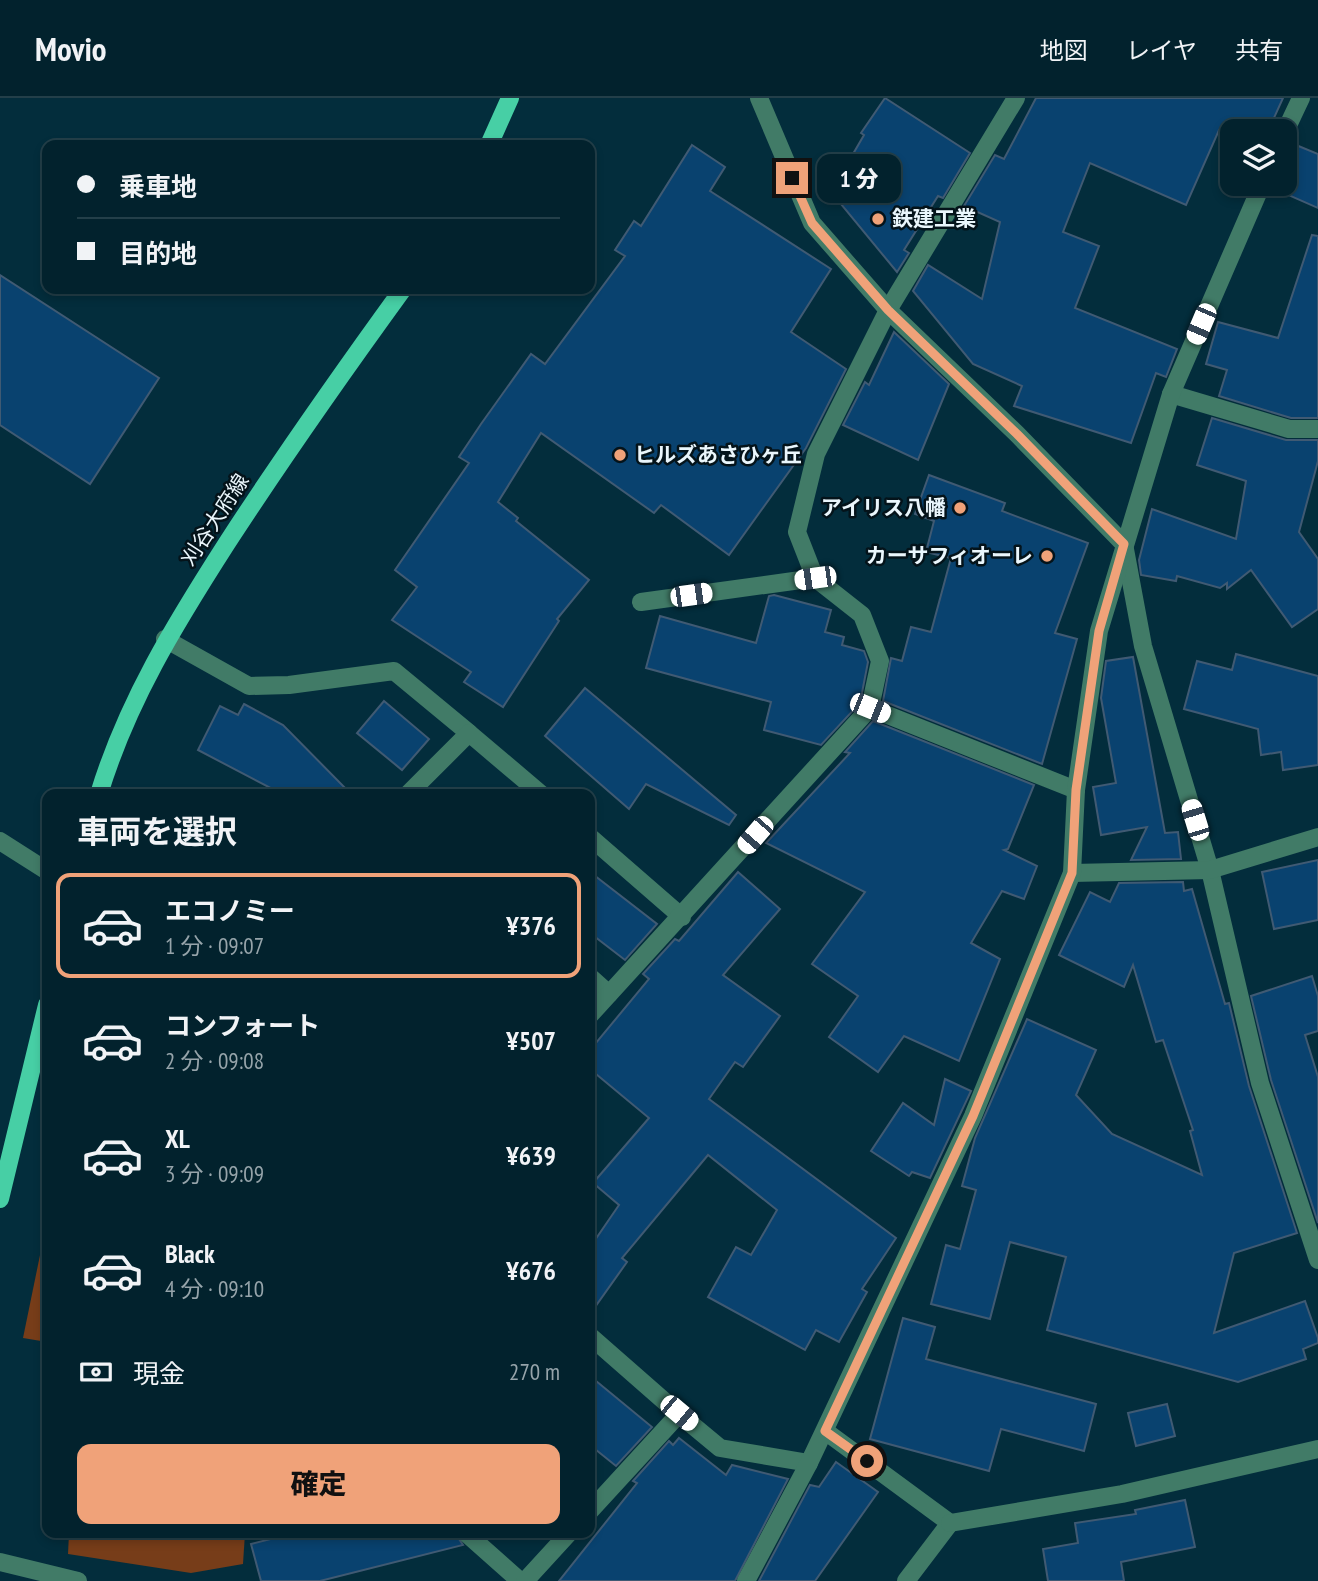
<!DOCTYPE html>
<html lang="ja">
<meta charset="utf-8">
<style>
body{margin:0;font-family:"PT Sans Narrow","Noto Sans JP",sans-serif;background:#102f39;color:#f1f3f6;height:100vh;display:flex;flex-direction:column;font-size:26px;white-space:nowrap}
*{box-sizing:border-box;margin:0}
p{font-size:23px;color:#96a4aa}
.icon{flex:none;width:38px;height:38px;fill:none;stroke:currentColor;stroke-width:2;stroke-linecap:round;stroke-linejoin:round}
.map{position:relative;flex:1;overflow:hidden}
.drawer{position:absolute;left:42px;top:691px;width:553px;height:749px;display:flex;flex-direction:column;background:#02222d;border-radius:14px;box-shadow:0 4px 10px #0003,0 0 0 2px #233f49}
.drawer>*{flex:none}
.top-card{position:absolute;left:42px;top:42px;width:553px;height:154px;border-radius:14px;box-shadow:0 4px 10px #0003,0 0 0 2px #233f49;display:grid;align-content:center;height:154px;padding:0 35px;background:#02222d}
.tools{position:absolute;left:1220px;top:21px;display:grid;gap:14px}
.tools a{display:grid;place-items:center;width:77px;height:77px;border-radius:14px;background:#02222d;box-shadow:0 4px 10px #0003,0 0 0 2px #233f49;font-size:35px}
.end{position:absolute;width:32px;height:32px;margin:-16px;border:9px solid #f0a279;background:#111;box-shadow:0 0 0 4px #111}
.from{border-radius:50%}
.bubble{position:absolute;height:49px;border-radius:14px;background:#02222d;box-shadow:0 4px 10px #0003,0 0 0 2px #233f49;font-size:23px;font-weight:800;line-height:49px;text-align:center}
.car{position:absolute;width:21px;height:42px;margin:-21px -10px;border-radius:9px;box-shadow:0 0 5px 2px #0007;background:linear-gradient(#fff 24%,#345 0 40%,#fff 0 76%,#345 0 86%,#fff 0)}
.top-card b{display:flex;align-items:center;gap:24px;height:66px;font-size:26px}
.top-card b+b{border-top:2px solid #233f49}
.top-card i{width:18px;height:18px;background:#f1f3f6}
ul{padding:0;list-style:none}
li{display:flex;align-items:center;gap:21px;height:105px;margin:0 14px 10px;padding:0 21px;border:4px solid transparent;border-radius:14px}
li div{flex:1}
li b{display:block;font-size:26px}
li em{font-style:normal;font-weight:800}
li.on{border-color:#f0a279}
li>.icon{width:63px;height:63px;stroke-width:1.5}
h2{padding:0 35px;font-size:32px;line-height:84px}
.pay{display:flex;align-items:center;gap:18px;height:77px;padding:0 35px;font-size:26px}
.pay p{margin-inline-start:auto}
.primary-button{display:flex;gap:14px;margin-top:auto;padding:14px 35px}
.primary-button a{flex:1;height:80px;border-radius:14px;background:#f0a279;color:#111;font-size:28px;font-weight:800;line-height:80px;text-align:center}
header{display:flex;align-items:center;gap:42px;box-sizing:border-box;height:98px;padding:0 35px;background:#02222d;border-bottom:2px solid #233f49}
header strong{font-size:33px}
nav{display:flex;gap:38px;margin-inline-start:auto;font-size:24px}
.map>svg:first-child{display:block}
</style>
<header>
<strong>Movio</strong>
<nav><a>地図</a><a>レイヤ</a><a>共有</a></nav>
</header>
<div class="map">
<svg width="1318" height="1483" viewBox="0 0 1318 1483">
<rect width="100%" height="100%" fill="#032d3c"/>
<g fill="#773d19">
<path d="M 47,1123 L 47,1244 L 23,1240 Z"/>
<path d="M 69,1435 L 245,1435 L 243,1466 L 191,1475 L 68,1456 Z"/>
</g>
<g fill="#09426f" stroke="#405a73" stroke-width="2">
<path d="M 885,0 L 970,55 L 943,100 L 938,98 L 904,152 L 909,155 L 897,174 L 831,94 L 864,37 L 861,35 Z"/>
<path d="M 1036,0 L 1283,0 L 1268,33 L 1232,33 L 1232,38 L 1219,32 L 1186,107 L 1090,65 L 1063,134 L 1099,148 L 1075,210 L 1177,251 L 1166,279 L 1156,275 L 1131,345 L 1014,308 L 1022,288 L 973,266 L 913,193 L 928,167 L 982,201 L 1000,124 L 964,108 L 995,57 L 1004,61 Z"/>
<path d="M 692,47 L 725,69 L 710,93 L 831,171 L 791,234 L 846,271 L 806,350 L 729,457 L 661,407 L 654,415 L 541,335 L 498,404 L 518,420 L 516,423 L 589,482 L 557,521 L 559,523 L 503,609 L 464,584 L 471,574 L 392,522 L 417,489 L 395,472 L 469,365 L 459,359 L 481,326 L 531,256 L 545,266 L 625,158 L 615,152 L 634,123 L 641,128 Z"/>
<path d="M 1296,47 L 1318,56 L 1318,110 L 1277,92 L 1279,86 L 1284,86 L 1284,74 Z"/>
<path d="M 1312,137 L 1318,138 L 1318,320 L 1291,320 L 1219,298 L 1227,272 L 1206,266 L 1218,224 L 1278,240 Z"/>
<path d="M 0,177 L 159,280 L 90,386 L 0,327 Z"/>
<path d="M 894,234 L 949,286 L 918,362 L 843,327 L 865,284 L 869,287 Z"/>
<path d="M 1212,320 L 1286,342 L 1318,342 L 1318,363 L 1299,434 L 1318,461 L 1318,511 L 1292,529 L 1251,472 L 1227,491 L 1227,485 L 1220,490 L 1177,478 L 1176,483 L 1141,477 L 1139,462 L 1152,411 L 1236,441 L 1246,383 L 1197,367 Z"/>
<path d="M 929,377 L 1005,405 L 1002,413 L 1088,445 L 1055,535 L 1077,541 L 1042,666 L 883,603 L 891,560 L 902,563 L 911,529 L 931,534 L 951,460 L 926,454 L 934,423 L 915,416 Z"/>
<path d="M 774,497 L 831,512 L 825,534 L 844,539 L 842,547 L 864,553 L 868,564 L 860,605 L 821,647 L 764,632 L 771,604 L 646,570 L 660,518 L 756,545 L 769,498 Z"/>
<path d="M 1236,556 L 1318,578 L 1318,667 L 1283,672 L 1281,654 L 1261,657 L 1258,631 L 1184,611 L 1197,563 L 1232,572 Z"/>
<path d="M 1133,559 L 1165,735 L 1178,734 L 1181,761 L 1131,762 L 1147,729 L 1101,737 L 1093,689 L 1116,685 L 1101,600 L 1106,563 Z"/>
<path d="M 585,590 L 736,717 L 729,727 L 646,686 L 629,711 L 545,638 Z"/>
<path d="M 384,603 L 429,641 L 402,672 L 357,635 Z"/>
<path d="M 244,606 L 283,627 L 351,696 L 282,696 L 198,652 L 220,608 L 238,617 Z"/>
<path d="M 873,623 L 1034,687 L 1008,751 L 1004,752 L 1037,768 L 1024,801 L 1002,793 L 971,845 L 1000,861 L 959,963 L 904,938 L 878,974 L 829,939 L 858,898 L 812,866 L 865,794 L 766,745 L 850,655 L 845,654 Z"/>
<path d="M 1318,762 L 1318,822 L 1274,831 L 1262,774 Z"/>
<path d="M 590,774 L 657,826 L 625,862 L 590,835 Z"/>
<path d="M 738,774 L 780,811 L 723,877 L 780,918 L 743,969 L 735,964 L 709,1001 L 896,1140 L 862,1191 L 867,1194 L 839,1244 L 816,1232 L 805,1252 L 708,1199 L 736,1149 L 751,1157 L 777,1112 L 708,1057 L 622,1160 L 627,1164 L 590,1216 L 590,1138 L 595,1142 L 619,1107 L 593,1085 L 649,1020 L 590,971 L 590,952 L 649,881 L 643,876 L 675,841 L 679,843 Z"/>
<path d="M 1183,784 L 1184,793 L 1192,791 L 1225,906 L 1229,905 L 1249,988 L 1297,1135 L 1234,1155 L 1214,1235 L 1305,1203 L 1318,1240 L 1318,1245 L 1303,1251 L 1306,1261 L 1238,1284 L 1047,1232 L 1066,1159 L 1010,1144 L 990,1221 L 931,1206 L 946,1147 L 960,1151 L 976,1092 L 962,1088 L 975,1040 L 1027,921 L 1096,952 L 1076,997 L 1112,1036 L 1202,1077 L 1190,1033 L 1193,1032 L 1163,942 L 1156,944 L 1133,867 L 1124,889 L 1059,857 L 1090,794 L 1110,804 L 1119,785 Z"/>
<path d="M 1312,878 L 1318,898 L 1318,933 L 1305,937 L 1318,979 L 1318,1125 L 1271,982 L 1251,898 Z"/>
<path d="M 945,981 L 971,993 L 930,1080 L 912,1074 L 909,1078 L 871,1053 L 903,1005 L 934,1027 Z"/>
<path d="M 903,1220 L 935,1229 L 926,1261 L 1096,1306 L 1084,1353 L 1001,1331 L 989,1373 L 870,1341 Z"/>
<path d="M 590,1278 L 652,1329 L 616,1368 L 590,1347 Z"/>
<path d="M 1167,1306 L 1175,1338 L 1136,1348 L 1128,1315 Z"/>
<path d="M 679,1340 L 726,1377 L 732,1367 L 788,1381 L 735,1483 L 559,1483 L 637,1385 L 633,1383 L 669,1343 L 673,1347 Z"/>
<path d="M 836,1364 L 878,1394 L 815,1483 L 759,1483 L 810,1387 L 819,1389 Z"/>
<path d="M 1185,1402 L 1195,1449 L 1121,1464 L 1124,1483 L 1048,1483 L 1043,1451 L 1078,1445 L 1075,1425 L 1136,1416 L 1135,1412 Z"/>
<path d="M 294,1435 L 455,1435 L 463,1447 L 320,1483 L 261,1483 L 251,1446 Z"/>
</g>
<g fill="none" stroke-linecap="round" stroke-linejoin="round">
<g stroke="#417b67" stroke-width="18">
<path d="M 759,0 L 812,125 L 888,212 L 1017,336 L 1124,446 L 1143,548 L 1210,772 L 1260,985 L 1318,1162"/>
<path d="M 1284,36 L 1301,0"/>
<path d="M 1171,296 L 1289,331 L 1318,331"/>
<path d="M 641,504 L 815,480"/>
<path d="M 165,541 L 249,588 L 289,587 L 394,573 L 469,635"/>
<path d="M 870,610 L 1076,692"/>
<path d="M 408,696 L 469,635 L 541,696"/>
<path d="M 590,739 L 682,819"/>
<path d="M 0,743 L 47,773"/>
<path d="M 1072,775 L 1210,772 L 1318,739"/>
<path d="M 590,879 L 609,896"/>
<path d="M 590,917 L 870,610 L 880,563 L 862,517 L 815,480 L 797,434 L 816,356 L 888,212 L 1016,0"/>
<path d="M 590,1238 L 679,1316 L 590,1413"/>
<path d="M 679,1316 L 720,1350 L 809,1365"/>
<path d="M 825,1333 L 950,1425 L 906,1483"/>
<path d="M 950,1425 L 1122,1396 L 1318,1351"/>
<path d="M 466,1435 L 520,1483"/>
<path d="M 0,1464 L 78,1483"/>
<path d="M 525,1483 L 569,1435"/>
<path d="M 746,1483 L 809,1365 L 973,1018 L 1072,775 L 1076,692 L 1099,533 L 1171,296 L 1262,86"/>
</g>
<g stroke="#47cfa5" stroke-width="18">
<path d="M 489,47 L 510,0"/>
<path d="M 99,696 C 127,604 175,526 227,445 C 283,359 342,275 403,191"/>
<path d="M 0,1101 L 47,907"/>
</g>
</g>
<g fill="none" stroke-linecap="round" stroke-linejoin="round">
<path stroke="#f0a279" stroke-width="9" d="M 792,80 L 812,125 L 888,212 L 1017,336 L 1124,446 L 1099,533 L 1076,692 L 1072,775 L 973,1018 L 825,1333 L 867,1363"/>
</g>
<g fill="#f0a279" stroke="#04131a" stroke-width="2.5">
<circle cx="878" cy="121" r="7"/>
<circle cx="620" cy="357" r="7"/>
<circle cx="960" cy="410" r="7"/>
<circle cx="1047" cy="458" r="7"/>
</g>
<g text-anchor="middle" stroke-width="5" stroke-linejoin="round" paint-order="stroke">
<g font-size="21" font-weight="bold" fill="#eaf6fc" stroke="#04131a" text-anchor="start">
<text x="892" y="128">鉄建工業</text>
<text x="634" y="364">ヒルズあさひヶ丘</text>
<text x="946" y="417" text-anchor="end">アイリス八幡</text>
<text x="1033" y="465" text-anchor="end">カーサフィオーレ</text>
</g>
<g font-size="21" fill="#eaf6fc" stroke="#04131a">
<text transform="translate(215 422) rotate(-57)" y="7">刈谷大府線</text>
</g>
</g>
</svg>
<div class="tools">
<a><svg class="icon" aria-label="layers" viewBox="0 0 24 24"><path d="M12 4l9 5-9 5-9-5zM3 14l9 5 9-5"/></svg></a>
</div>
<i class="end from" style="left:867px;top:1363px"></i>
<i class="end" style="left:792px;top:80px"></i>
<div class="bubble" style="left:817px;top:56px;width:84px">1 分</div>
<i class="car" style="left:1201px;top:226px;rotate:203deg"></i>
<i class="car" style="left:815px;top:480px;rotate:262deg"></i>
<i class="car" style="left:691px;top:497px;rotate:82deg"></i>
<i class="car" style="left:870px;top:610px;rotate:112deg"></i>
<i class="car" style="left:1195px;top:722px;rotate:343deg"></i>
<i class="car" style="left:755px;top:737px;rotate:221deg"></i>
<i class="car" style="left:679px;top:1315px;rotate:130deg"></i>
<div class="top-card">
<b><i class="from"></i>乗車地</b>
<b><i></i>目的地</b>
</div>
<section class="drawer">
<h2>車両を選択</h2>
<ul>
<li class="on"><svg class="icon" aria-label="car" viewBox="0 0 24 24"><path d="M5 17H2v-5l4-1 3-4h7l3 4 3 1v5h-3M9 17h6M6 11h13"/><circle cx="7" cy="17" r="2"/><circle cx="17" cy="17" r="2"/></svg><div><b>エコノミー</b><p>1 分 · 09:07</p></div><em>¥376</em></li>
<li><svg class="icon" aria-label="car" viewBox="0 0 24 24"><path d="M5 17H2v-5l4-1 3-4h7l3 4 3 1v5h-3M9 17h6M6 11h13"/><circle cx="7" cy="17" r="2"/><circle cx="17" cy="17" r="2"/></svg><div><b>コンフォート</b><p>2 分 · 09:08</p></div><em>¥507</em></li>
<li><svg class="icon" aria-label="car" viewBox="0 0 24 24"><path d="M5 17H2v-5l4-1 3-4h7l3 4 3 1v5h-3M9 17h6M6 11h13"/><circle cx="7" cy="17" r="2"/><circle cx="17" cy="17" r="2"/></svg><div><b>XL</b><p>3 分 · 09:09</p></div><em>¥639</em></li>
<li><svg class="icon" aria-label="car" viewBox="0 0 24 24"><path d="M5 17H2v-5l4-1 3-4h7l3 4 3 1v5h-3M9 17h6M6 11h13"/><circle cx="7" cy="17" r="2"/><circle cx="17" cy="17" r="2"/></svg><div><b>Black</b><p>4 分 · 09:10</p></div><em>¥676</em></li>
</ul>
<div class="pay"><svg class="icon" aria-label="cash" viewBox="0 0 24 24"><path d="M3 7h18v10H3z"/><circle cx="12" cy="12" r="2"/></svg>現金<p>270 m</p></div>
<div class="primary-button"><a>確定</a></div>
</section>
</div>
